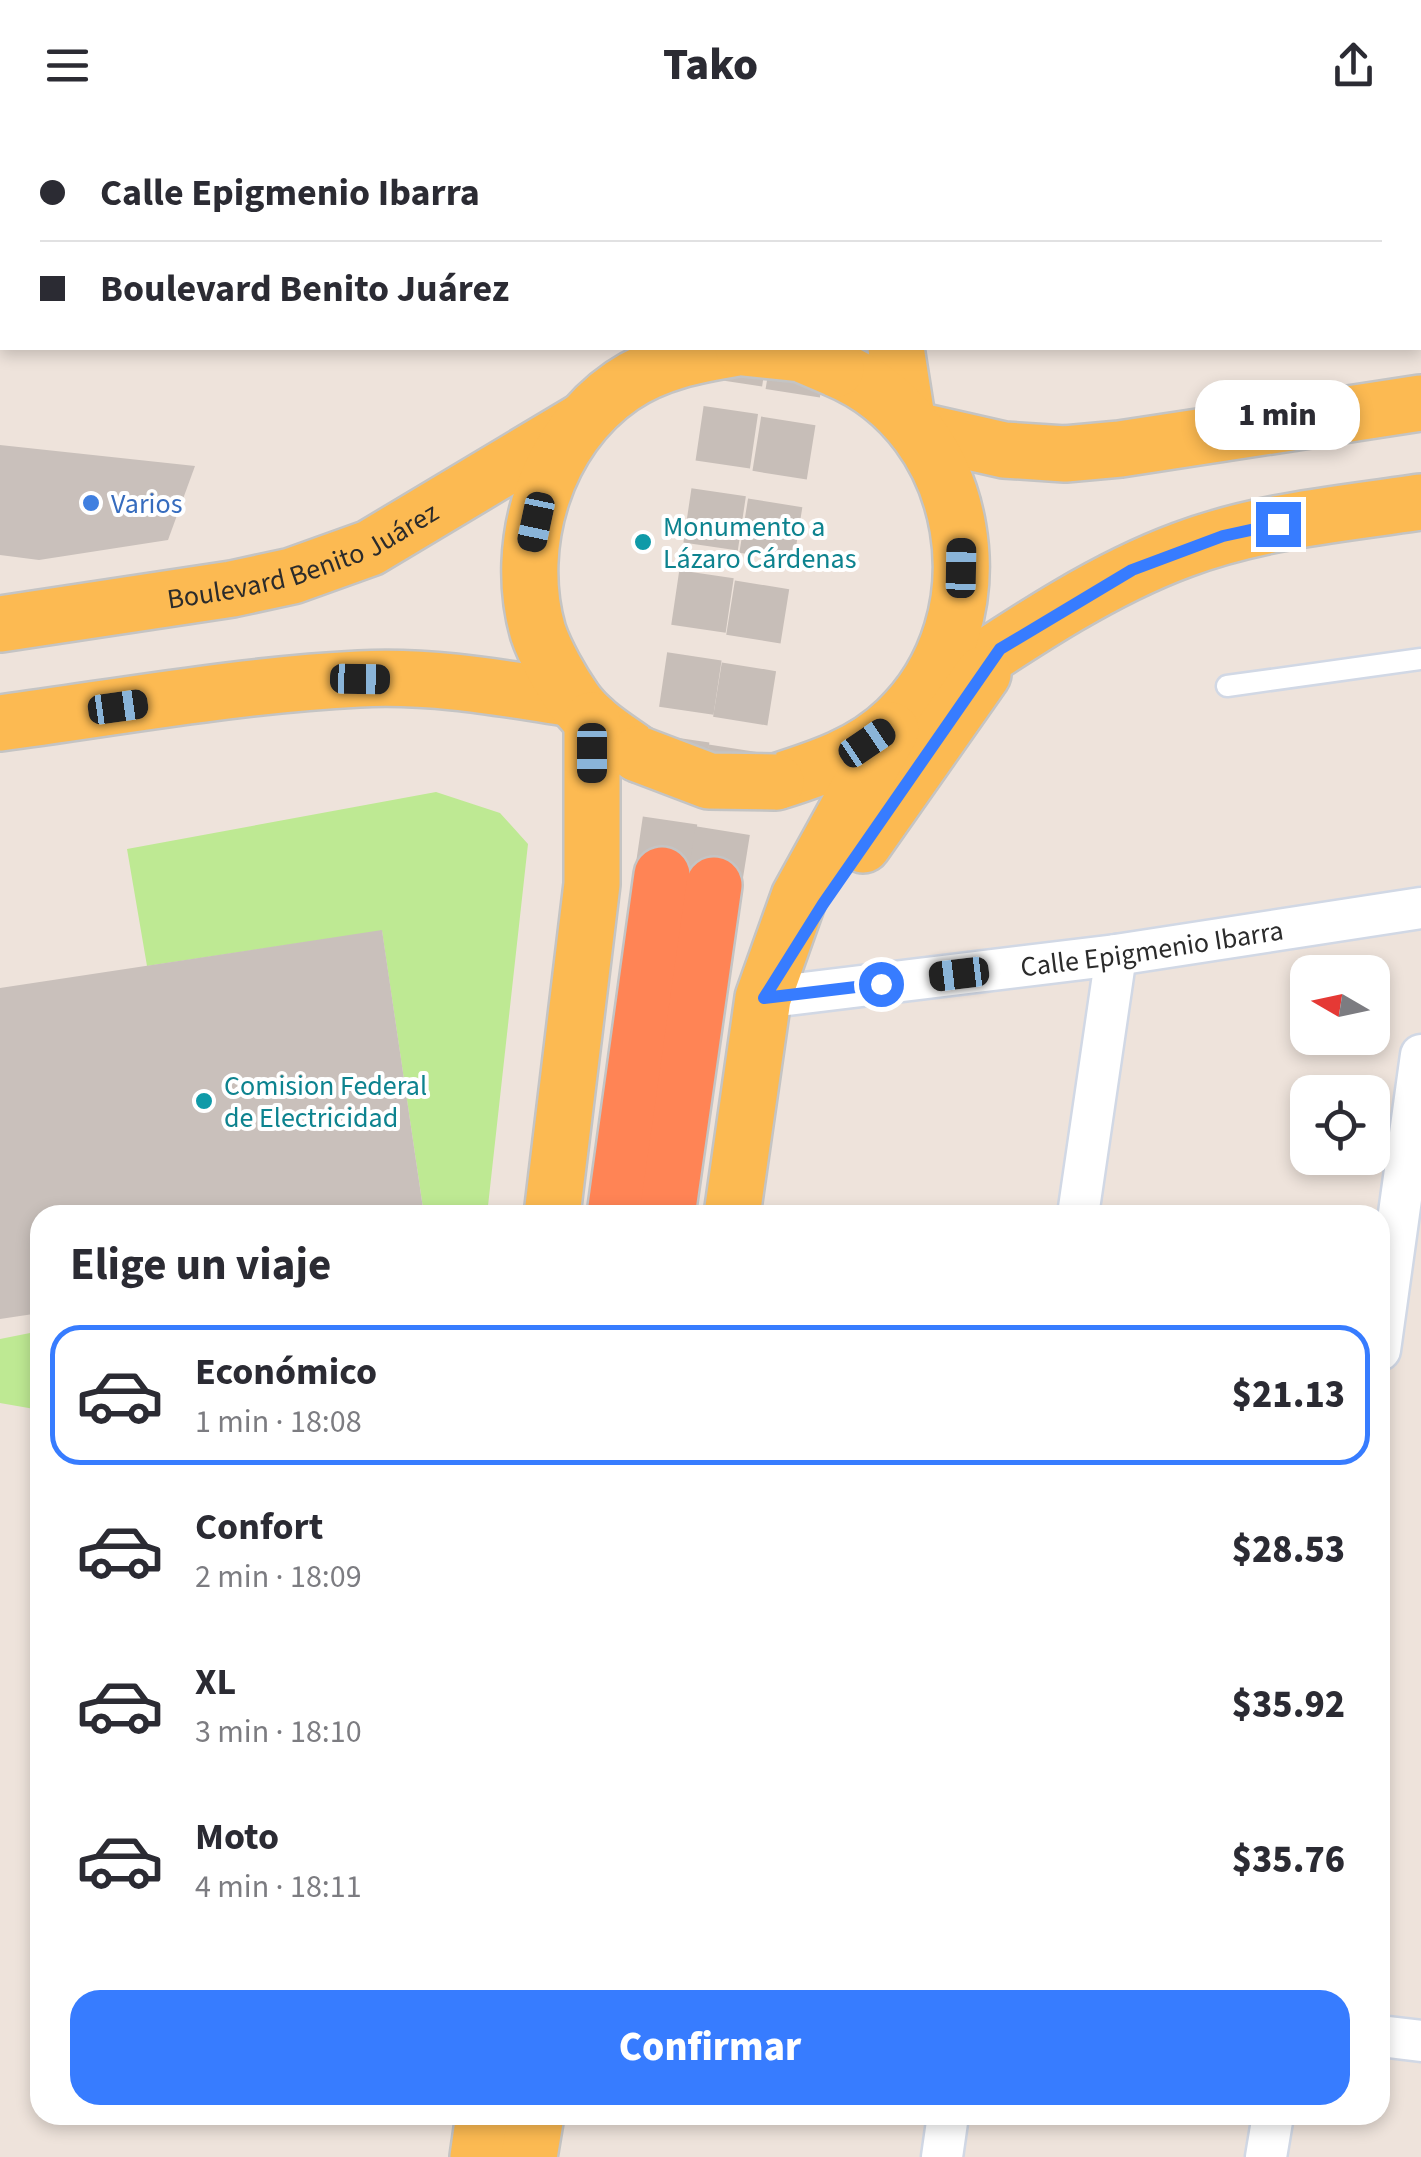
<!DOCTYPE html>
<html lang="es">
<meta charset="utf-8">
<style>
body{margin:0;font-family:"Source Sans 3",sans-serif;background:#f7f7f7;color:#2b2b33;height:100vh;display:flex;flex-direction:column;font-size:38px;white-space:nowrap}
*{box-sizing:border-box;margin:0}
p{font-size:32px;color:#7c7c81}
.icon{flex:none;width:55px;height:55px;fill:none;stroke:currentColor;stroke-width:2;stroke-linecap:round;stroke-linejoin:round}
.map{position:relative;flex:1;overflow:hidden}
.panel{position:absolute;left:30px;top:1075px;width:1360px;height:920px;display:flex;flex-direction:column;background:#fff;border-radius:30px;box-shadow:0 5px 15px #0003}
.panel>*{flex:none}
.guide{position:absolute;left:0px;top:0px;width:1422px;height:220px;box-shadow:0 5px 15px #0003;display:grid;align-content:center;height:220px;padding:0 40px;background:#fff}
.needle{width:65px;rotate:279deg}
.fabs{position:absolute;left:1290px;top:825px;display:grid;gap:20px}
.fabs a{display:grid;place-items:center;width:100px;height:100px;border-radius:20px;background:#fff;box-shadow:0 5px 15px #0003;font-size:50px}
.end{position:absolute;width:45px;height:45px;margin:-22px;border:12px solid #377cff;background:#fff;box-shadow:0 0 0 5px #fff}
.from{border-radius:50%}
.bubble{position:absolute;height:70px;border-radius:30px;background:#fff;box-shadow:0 5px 15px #0003;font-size:32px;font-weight:800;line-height:70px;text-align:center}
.car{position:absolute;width:30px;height:60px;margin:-30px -15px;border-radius:12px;box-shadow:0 0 8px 2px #0007;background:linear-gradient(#222 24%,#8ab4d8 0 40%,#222 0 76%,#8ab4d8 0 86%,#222 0)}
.guide b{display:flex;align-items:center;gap:35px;height:95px;font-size:38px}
.guide b+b{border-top:2px solid #e1e1e2}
.guide i{width:25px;height:25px;background:#2b2b33}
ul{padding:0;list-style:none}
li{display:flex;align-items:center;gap:30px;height:140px;margin:0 20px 15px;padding:0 20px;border:5px solid transparent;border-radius:30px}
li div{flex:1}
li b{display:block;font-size:38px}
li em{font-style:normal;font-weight:800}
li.on{border-color:#377cff}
li>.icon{width:90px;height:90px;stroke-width:1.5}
h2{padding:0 40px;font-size:45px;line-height:120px}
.cta{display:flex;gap:20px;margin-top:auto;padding:20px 40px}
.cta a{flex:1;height:115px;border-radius:30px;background:#377cff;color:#fff;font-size:40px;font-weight:800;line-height:115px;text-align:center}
header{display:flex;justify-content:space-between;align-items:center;height:130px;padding:0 40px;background:#fff;font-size:45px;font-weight:800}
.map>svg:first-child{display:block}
</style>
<header><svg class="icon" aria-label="menu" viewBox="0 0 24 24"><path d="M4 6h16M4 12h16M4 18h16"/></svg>Tako<svg class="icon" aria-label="share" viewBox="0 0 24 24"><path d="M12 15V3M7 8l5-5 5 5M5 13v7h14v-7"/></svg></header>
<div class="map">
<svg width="1421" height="2027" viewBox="0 0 1421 2027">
<rect width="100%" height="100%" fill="#eee3db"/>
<g fill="#bee993">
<path d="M 436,662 L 500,683 L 528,714 L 487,1085 L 424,1085 L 382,801 L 147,836 L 127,719 Z"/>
<path d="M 40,1201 L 40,1280 L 0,1273 L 0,1209 Z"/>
</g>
<g fill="#c9c0bb">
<path d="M 0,315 L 195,336 L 168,410 L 39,430 L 0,425 Z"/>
<path d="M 382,800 L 424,1085 L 40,1085 L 40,1183 L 0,1189 L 0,858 Z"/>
</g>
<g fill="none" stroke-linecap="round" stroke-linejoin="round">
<g stroke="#c7beb8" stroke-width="55" stroke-dasharray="55 28" stroke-linecap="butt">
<path d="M 662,745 L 740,218"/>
<path d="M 714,755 L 800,218"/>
</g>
<defs>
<path id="lane" d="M 1227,556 L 1421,529"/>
<g id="street">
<path d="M 990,0 L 1006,2"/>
<path d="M 1420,67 L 1421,67"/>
<path id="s1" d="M 763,868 L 1116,825 L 1421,778"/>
<path d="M 1078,1085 L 1116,825"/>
<path d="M 1380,1220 L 1421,925"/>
<path d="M 1380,1906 L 1421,1911"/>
<path d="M 942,2027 L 948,1985"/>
<path d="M 1266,2027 L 1273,1985"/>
</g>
<g id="primary">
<path d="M 698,2 L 699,0"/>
<path d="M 890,2 L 890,0"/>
<path d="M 896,218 L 907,288"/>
<path d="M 916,300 L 1004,320 L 1065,324 L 1120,319 L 1421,273"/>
<path id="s2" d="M 0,494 L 232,459 L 292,446 L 370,418 L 582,291"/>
<path d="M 918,572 C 1001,518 1090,454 1182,420 C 1258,391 1341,384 1421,372"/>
<path d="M 0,593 C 119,577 239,555 359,549 C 431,545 502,558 573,569"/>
<path d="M 638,624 C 616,608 590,593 574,570 C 561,551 545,523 538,502 C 513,414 546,308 622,256 C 657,232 697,225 738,218"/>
<path d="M 776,652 C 820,638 863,624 897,591 C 1004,489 973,296 836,239"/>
<path d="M 863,715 L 983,544"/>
<path d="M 552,1085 L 592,754 L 592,590"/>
<path d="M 732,1085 L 763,868 L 799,767 L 891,600"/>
<path d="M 478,2027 L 484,1985"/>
<path d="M 529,2027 L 536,1985"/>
</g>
<g id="highway">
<path d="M 771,2 L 771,0"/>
<path d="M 834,2 L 835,0"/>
<path d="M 615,1085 L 662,745"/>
<path d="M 667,1085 L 714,755"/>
</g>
</defs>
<use href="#lane" stroke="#d1d8e5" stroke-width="25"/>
<use href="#street" stroke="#d1d8e5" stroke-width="45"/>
<use href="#primary" stroke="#c4c4c4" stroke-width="60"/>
<use href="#highway" stroke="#c4c4c4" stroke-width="60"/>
<use href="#lane" stroke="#fff" stroke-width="20"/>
<use href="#street" stroke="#fff" stroke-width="40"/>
<use href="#primary" stroke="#fcba52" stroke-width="55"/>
<use href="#highway" stroke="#ff8455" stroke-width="55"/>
<defs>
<g id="primary-bridge">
<path d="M 743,218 L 801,224 L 836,239"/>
<path d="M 638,624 L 709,651 L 776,652"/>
</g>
</defs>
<use href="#primary-bridge" stroke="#c4c4c4" stroke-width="60" stroke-linecap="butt"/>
<use href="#primary-bridge" stroke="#fcba52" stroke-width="55"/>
</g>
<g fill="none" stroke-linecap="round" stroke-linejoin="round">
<path stroke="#377cff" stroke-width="12" d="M 881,854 L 764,868 L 823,774 L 1000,519 L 1132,440 L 1223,406 L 1278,394"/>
</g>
<circle fill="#3f7fe0" stroke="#fff" stroke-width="4" cx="91" cy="373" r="10"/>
<g fill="#0f9aa8" stroke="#fff" stroke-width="4">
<circle cx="643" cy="412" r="10"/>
<circle cx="204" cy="971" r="10"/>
</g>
<g text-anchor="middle" stroke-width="8" stroke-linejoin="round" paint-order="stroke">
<g font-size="28" fill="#366cbe" stroke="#fff" text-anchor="start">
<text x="111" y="383">Varios</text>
</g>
<g font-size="28" fill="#0d838f" stroke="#fff" text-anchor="start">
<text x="663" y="406">Monumento a<tspan x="663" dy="32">Lázaro Cárdenas</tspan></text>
<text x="224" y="965">Comision Federal<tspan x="224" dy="32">de Electricidad</tspan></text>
</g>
<g font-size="28" fill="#2b2b2b" stroke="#fff">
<text dy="10" stroke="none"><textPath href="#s2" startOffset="312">Boulevard Benito Juárez</textPath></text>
<text dy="10" stroke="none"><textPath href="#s1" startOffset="392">Calle Epigmenio Ibarra</textPath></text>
</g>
</g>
</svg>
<div class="fabs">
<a><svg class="needle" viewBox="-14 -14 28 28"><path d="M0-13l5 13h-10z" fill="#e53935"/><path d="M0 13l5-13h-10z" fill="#7c7c81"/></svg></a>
<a><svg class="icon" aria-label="locate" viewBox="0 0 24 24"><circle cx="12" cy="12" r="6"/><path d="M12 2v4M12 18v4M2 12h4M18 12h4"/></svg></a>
</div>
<i class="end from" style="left:881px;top:854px"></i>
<i class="end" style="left:1278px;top:394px"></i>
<div class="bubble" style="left:1195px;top:250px;width:165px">1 min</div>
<i class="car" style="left:536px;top:392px;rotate:192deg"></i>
<i class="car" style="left:961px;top:438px;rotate:1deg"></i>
<i class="car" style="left:360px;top:549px;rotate:91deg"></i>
<i class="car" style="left:118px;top:577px;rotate:82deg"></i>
<i class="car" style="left:867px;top:613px;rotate:56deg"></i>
<i class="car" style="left:592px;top:623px;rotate:180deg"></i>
<i class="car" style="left:959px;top:844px;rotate:263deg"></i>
<div class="guide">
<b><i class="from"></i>Calle Epigmenio Ibarra</b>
<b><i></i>Boulevard Benito Juárez</b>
</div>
<section class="panel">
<h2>Elige un viaje</h2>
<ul>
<li class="on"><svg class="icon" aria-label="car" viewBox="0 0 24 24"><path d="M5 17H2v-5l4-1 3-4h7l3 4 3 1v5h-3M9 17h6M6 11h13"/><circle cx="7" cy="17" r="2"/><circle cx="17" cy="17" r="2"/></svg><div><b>Económico</b><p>1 min · 18:08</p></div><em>$21.13</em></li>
<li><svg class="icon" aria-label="car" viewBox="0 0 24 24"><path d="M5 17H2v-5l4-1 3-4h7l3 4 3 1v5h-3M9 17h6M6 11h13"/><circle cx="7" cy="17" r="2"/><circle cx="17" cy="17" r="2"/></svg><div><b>Confort</b><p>2 min · 18:09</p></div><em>$28.53</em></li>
<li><svg class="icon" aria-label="car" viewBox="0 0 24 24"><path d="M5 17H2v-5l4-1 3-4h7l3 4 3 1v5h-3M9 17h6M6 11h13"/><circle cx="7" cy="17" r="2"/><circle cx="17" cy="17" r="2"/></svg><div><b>XL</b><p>3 min · 18:10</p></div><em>$35.92</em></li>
<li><svg class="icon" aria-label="car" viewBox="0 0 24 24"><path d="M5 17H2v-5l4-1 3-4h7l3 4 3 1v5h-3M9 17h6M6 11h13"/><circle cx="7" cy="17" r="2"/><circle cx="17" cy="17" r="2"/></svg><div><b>Moto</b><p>4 min · 18:11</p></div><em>$35.76</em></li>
</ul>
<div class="cta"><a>Confirmar</a></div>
</section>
</div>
